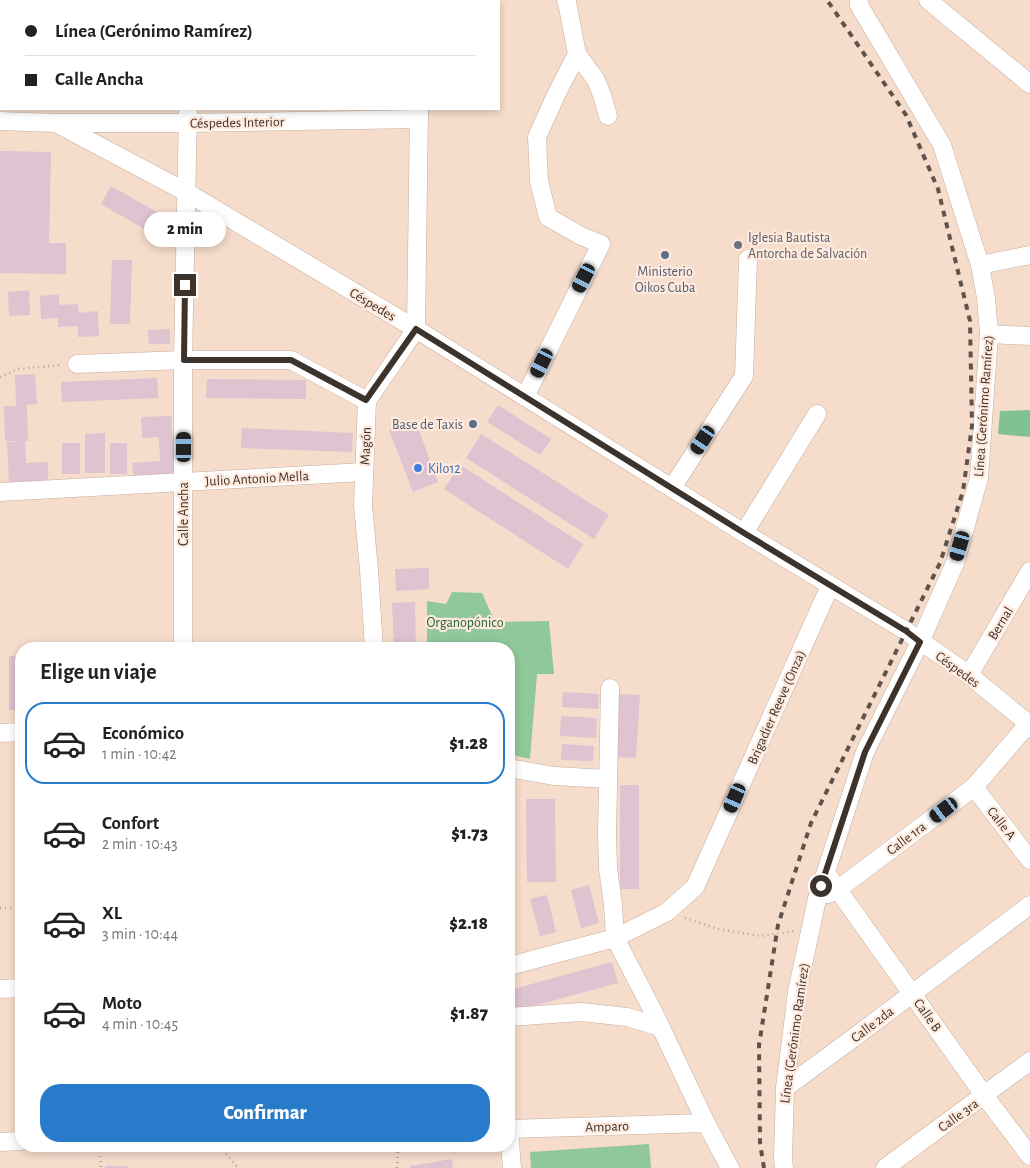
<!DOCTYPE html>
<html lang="es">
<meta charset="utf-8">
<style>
body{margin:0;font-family:"Alegreya Sans",sans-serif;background:#f2f2f2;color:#222;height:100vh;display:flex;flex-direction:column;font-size:19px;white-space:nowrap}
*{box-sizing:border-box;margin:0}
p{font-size:16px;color:#767676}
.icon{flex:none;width:28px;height:28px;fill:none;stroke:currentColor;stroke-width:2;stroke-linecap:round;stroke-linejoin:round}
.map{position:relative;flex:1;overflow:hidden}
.sheet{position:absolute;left:15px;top:642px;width:500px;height:510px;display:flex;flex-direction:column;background:#fff;border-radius:20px;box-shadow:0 2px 8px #0003}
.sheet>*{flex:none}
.hud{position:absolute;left:0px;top:0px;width:500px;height:110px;box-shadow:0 2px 8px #0003;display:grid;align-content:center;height:110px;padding:0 25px;background:#fff}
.end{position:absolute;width:22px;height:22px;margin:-11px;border:6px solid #3d332d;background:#fff;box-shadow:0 0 0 2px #fff}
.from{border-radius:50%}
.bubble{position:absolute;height:35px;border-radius:18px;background:#fff;box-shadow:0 2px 8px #0003;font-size:16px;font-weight:800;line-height:35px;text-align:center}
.car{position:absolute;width:15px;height:30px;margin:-15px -8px;border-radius:6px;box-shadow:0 0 4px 1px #0007;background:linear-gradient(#222 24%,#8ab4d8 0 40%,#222 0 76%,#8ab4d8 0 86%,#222 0)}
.hud b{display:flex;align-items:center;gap:18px;height:48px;font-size:19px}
.hud b+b{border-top:1px solid #e0e0e0}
.hud i{width:12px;height:12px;background:#222}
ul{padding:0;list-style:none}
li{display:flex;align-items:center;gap:15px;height:82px;margin:0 10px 8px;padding:0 15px;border:2px solid transparent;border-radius:20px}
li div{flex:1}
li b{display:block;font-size:19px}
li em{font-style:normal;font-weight:800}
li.on{border-color:#287bca}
li>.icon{width:45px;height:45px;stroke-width:1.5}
h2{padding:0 25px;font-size:22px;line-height:60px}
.cta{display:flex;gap:10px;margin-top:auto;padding:10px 25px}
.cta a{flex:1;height:58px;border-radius:20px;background:#287bca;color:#fff;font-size:20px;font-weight:800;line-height:58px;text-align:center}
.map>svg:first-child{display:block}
</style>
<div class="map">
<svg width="1030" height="1168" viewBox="0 0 1030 1168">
<rect width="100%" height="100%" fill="#f5dccb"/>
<g fill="#90c89c">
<path d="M 452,592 L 482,593 L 495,622 L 549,621 L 554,674 L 537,674 L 530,759 L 509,754 L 509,649 L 427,649 L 427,601 L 446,604 Z"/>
<path d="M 649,1144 L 651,1168 L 531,1168 L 530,1152 Z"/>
</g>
<path fill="#82c191" d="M 1030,410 L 1030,437 L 998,434 L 1000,411 Z"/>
<g fill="#dec3d1">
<path d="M 0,151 L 51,152 L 49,243 L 66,243 L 66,274 L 0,273 Z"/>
<path d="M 111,186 L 171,220 L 160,238 L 101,204 Z"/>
<path d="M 112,260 L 132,260 L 130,324 L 110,324 Z"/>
<path d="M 29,290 L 30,315 L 9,316 L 8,292 Z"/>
<path d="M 59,294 L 59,305 L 78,304 L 79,313 L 98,311 L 99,336 L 78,337 L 78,326 L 58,327 L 58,318 L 41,319 L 40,296 Z"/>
<path d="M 170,329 L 170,344 L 149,344 L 148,330 Z"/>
<path d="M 35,374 L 37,404 L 27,405 L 28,441 L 25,441 L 26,463 L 48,462 L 48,481 L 9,482 L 7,442 L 22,441 L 5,441 L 4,406 L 16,406 L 15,375 Z"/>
<path d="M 157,378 L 158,398 L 62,402 L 61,382 Z"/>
<path d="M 207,379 L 306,380 L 306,399 L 206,398 Z"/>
<path d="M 498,405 L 551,439 L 540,455 L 487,422 Z"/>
<path d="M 171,416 L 175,473 L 169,476 L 134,480 L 132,463 L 160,461 L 159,437 L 142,438 L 141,417 Z"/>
<path d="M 415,420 L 438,482 L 413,492 L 389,430 Z"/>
<path d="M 242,428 L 353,433 L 352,452 L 241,448 Z"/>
<path d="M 105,433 L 105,473 L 85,473 L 85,434 Z"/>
<path d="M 481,434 L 609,515 L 594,539 L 466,458 Z"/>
<rect x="62" y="443" width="18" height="31"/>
<rect x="110" y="443" width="17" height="31"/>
<path d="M 460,465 L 583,544 L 568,569 L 444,489 Z"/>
<path d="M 429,568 L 429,589 L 396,591 L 395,569 Z"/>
<path d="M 415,602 L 416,649 L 394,649 L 392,603 Z"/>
<rect x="9" y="656" width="12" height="54"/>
<path d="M 563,692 L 599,694 L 598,709 L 562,707 Z"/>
<path d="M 618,694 L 640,695 L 636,758 L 615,757 Z"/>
<path d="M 561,716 L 597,718 L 596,738 L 560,736 Z"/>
<path d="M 562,744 L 594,746 L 593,761 L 561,760 Z"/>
<rect x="620" y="785" width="19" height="104"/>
<path d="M 526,799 L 555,799 L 556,882 L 527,882 Z"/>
<path d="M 589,885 L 599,923 L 581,928 L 571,890 Z"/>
<path d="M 547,895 L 556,932 L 540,936 L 530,899 Z"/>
<path d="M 612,962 L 618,983 L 515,1011 L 510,990 Z"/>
<path d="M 452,1159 L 453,1168 L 410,1168 L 410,1166 Z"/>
<rect x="105" y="1166" width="23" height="2"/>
</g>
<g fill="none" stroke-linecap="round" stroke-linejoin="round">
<defs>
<g id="minor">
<path d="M 928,0 L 1030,84"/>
<path d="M 189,1 L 189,0"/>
<path d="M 420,1 L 420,0"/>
<path d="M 577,54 L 596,80 L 602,95 L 608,116"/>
<path d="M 0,121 L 56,123 L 186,192 L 416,329 L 744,533 L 906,631 L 969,675 L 1030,725"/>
<path d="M 59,123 L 188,123 L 419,119"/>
<path d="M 980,265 L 1030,255"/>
<path d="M 989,334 L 1030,336"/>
<path d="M 77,364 L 183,360 L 291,360 L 367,401"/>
<path d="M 525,397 L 601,244 L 581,236 L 548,217 L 539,181 L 537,137 L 556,95 L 577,54 L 567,2 L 566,0"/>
<path d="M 672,488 L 744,376 L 748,259"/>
<path d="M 0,492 L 364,472"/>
<path d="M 744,533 L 817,414"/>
<path d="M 183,649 L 183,360 L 188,109"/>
<path d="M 374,649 L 369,570 L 363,505 L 367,401 L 416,329 L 419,109"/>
<path d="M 969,675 L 1030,571"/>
<path d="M 610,688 L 607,834 L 608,868 L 613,905 L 615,938 L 654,1013 L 706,1123 L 730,1168"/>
<path d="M 0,733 L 21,732"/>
<path d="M 509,768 L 554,776 L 608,779"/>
<path d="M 974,787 L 1030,860"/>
<path d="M 826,873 L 984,1095 L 1030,1156"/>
<path d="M 828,894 L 837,890 L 974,787 L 1024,729 L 1030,728"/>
<path d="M 509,966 L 615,938 L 667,912 L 695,887 L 830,586"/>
<path d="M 0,989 L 21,988"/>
<path d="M 509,1017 L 581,1012 L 627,1017 L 661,1027"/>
<path d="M 785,1088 L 852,1039 L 1030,905"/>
<path d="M 509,1129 L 706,1123"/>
<path d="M 509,1129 L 512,1168"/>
<path d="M 0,1142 L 21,1141"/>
<path d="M 784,1168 L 783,1157 L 785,1088 L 797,992 L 817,899 L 865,752 L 920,642 L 955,563 L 979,478 L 989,334 L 986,298 L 980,265 L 942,145 L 859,5 L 859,0"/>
<path d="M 885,1168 L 1030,1061"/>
</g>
</defs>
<use href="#minor" stroke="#c6ae9e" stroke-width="19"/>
<g stroke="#b4a194" stroke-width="2.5" stroke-dasharray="1 4" stroke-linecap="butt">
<path d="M 0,377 L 18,369 L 61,365"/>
<path d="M 0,908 L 21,908"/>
<path d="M 685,918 L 718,929 L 761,936 L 795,931"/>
<path d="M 100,1146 L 101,1168"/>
<path d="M 220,1146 L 238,1168"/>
<path d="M 397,1168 L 398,1146"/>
</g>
<use href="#minor" stroke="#fff" stroke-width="18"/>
<path stroke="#60534b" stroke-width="4" stroke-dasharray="6 6" stroke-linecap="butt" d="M 764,1168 L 760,1143 L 759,1045 L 778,925 L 811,823 L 940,563 L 963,491 L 972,426 L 970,321 L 938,189 L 906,115 L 827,0"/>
</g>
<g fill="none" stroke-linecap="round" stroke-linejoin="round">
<path stroke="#3d332d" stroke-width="6" d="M 185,285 L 184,360 L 291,360 L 366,400 L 416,329 L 744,533 L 906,631 L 920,642 L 865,752 L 821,886"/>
</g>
<circle fill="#6b7280" stroke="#ffeadd" stroke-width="2" cx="738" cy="245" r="5"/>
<g fill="#5c6f8a" stroke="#ffeadd" stroke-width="2">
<circle cx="665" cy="255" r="5"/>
<circle cx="473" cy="424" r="5"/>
</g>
<circle fill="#3f7fe0" stroke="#ffeadd" stroke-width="2" cx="418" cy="468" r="5"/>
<g text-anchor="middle" stroke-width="4.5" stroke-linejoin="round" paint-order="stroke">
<g font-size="14" fill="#3d332d" stroke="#ffeadd">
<text transform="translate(237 122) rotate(-1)" y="5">Céspedes Interior</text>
<text transform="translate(373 304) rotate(31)" y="5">Céspedes</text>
<text transform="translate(983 406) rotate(-86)" y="5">Línea (Gerónimo Ramírez)</text>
<text transform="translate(365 446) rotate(-88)" y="5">Magón</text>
<text transform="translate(257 478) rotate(-3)" y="5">Julio Antonio Mella</text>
<text transform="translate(183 514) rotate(-90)" y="5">Calle Ancha</text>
<text transform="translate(1000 623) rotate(-59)" y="5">Bernal</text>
<text transform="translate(958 669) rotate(36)" y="5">Céspedes</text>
<text transform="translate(776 707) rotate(-66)" y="5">Brigadier Reeve (Onza)</text>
<text transform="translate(1002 823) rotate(52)" y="5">Calle A</text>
<text transform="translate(906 838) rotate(-37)" y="5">Calle 1ra</text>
<text transform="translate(928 1015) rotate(55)" y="5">Calle B</text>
<text transform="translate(872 1024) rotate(-37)" y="5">Calle 2da</text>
<text transform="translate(794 1033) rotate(-82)" y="5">Línea (Gerónimo Ramírez)</text>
<text transform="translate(958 1115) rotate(-36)" y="5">Calle 3ra</text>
<text transform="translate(607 1126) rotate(-2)" y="5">Amparo</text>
</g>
<g font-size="14" fill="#5b616d" stroke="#ffeadd" text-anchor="start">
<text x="748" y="242">Iglesia Bautista<tspan x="748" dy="16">Antorcha de Salvación</tspan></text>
</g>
<g font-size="14" fill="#4e5e75" stroke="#ffeadd">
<text x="665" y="276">Ministerio<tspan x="665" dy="16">Oikos Cuba</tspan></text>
<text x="463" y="429" text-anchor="end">Base de Taxis</text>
</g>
<g font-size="14" fill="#366cbe" stroke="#ffeadd" text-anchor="start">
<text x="428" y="473">Kilo12</text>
</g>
<g font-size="14" fill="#1f6335" stroke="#ffeadd">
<text x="465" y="627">Organopónico</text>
</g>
</g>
</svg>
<i class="end from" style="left:821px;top:886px"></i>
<i class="end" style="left:185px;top:285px"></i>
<div class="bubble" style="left:144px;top:212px;width:82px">2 min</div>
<i class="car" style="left:584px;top:278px;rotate:207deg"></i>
<i class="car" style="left:542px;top:363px;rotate:206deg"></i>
<i class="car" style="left:703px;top:440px;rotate:213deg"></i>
<i class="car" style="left:184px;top:447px;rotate:0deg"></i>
<i class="car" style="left:960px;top:546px;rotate:196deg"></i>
<i class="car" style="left:735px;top:798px;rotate:204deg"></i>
<i class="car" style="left:944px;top:810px;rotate:233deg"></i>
<div class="hud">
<b><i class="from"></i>Línea (Gerónimo Ramírez)</b>
<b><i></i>Calle Ancha</b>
</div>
<section class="sheet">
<h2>Elige un viaje</h2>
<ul>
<li class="on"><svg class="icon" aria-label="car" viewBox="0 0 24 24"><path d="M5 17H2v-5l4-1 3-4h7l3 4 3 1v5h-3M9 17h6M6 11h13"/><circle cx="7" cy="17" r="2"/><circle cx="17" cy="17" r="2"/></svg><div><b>Económico</b><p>1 min · 10:42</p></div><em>$1.28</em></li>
<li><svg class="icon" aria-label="car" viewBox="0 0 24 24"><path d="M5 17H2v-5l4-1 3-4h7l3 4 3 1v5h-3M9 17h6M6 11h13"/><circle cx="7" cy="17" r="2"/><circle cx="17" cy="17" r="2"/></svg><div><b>Confort</b><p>2 min · 10:43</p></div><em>$1.73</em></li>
<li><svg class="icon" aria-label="car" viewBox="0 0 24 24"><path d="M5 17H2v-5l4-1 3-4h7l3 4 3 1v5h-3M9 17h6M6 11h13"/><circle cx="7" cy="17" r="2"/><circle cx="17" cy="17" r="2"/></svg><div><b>XL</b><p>3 min · 10:44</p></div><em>$2.18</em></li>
<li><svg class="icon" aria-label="car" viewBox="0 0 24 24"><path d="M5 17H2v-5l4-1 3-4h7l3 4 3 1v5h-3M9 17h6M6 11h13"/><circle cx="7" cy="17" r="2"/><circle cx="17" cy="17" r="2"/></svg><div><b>Moto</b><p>4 min · 10:45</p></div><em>$1.87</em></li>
</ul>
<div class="cta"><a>Confirmar</a></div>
</section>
</div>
